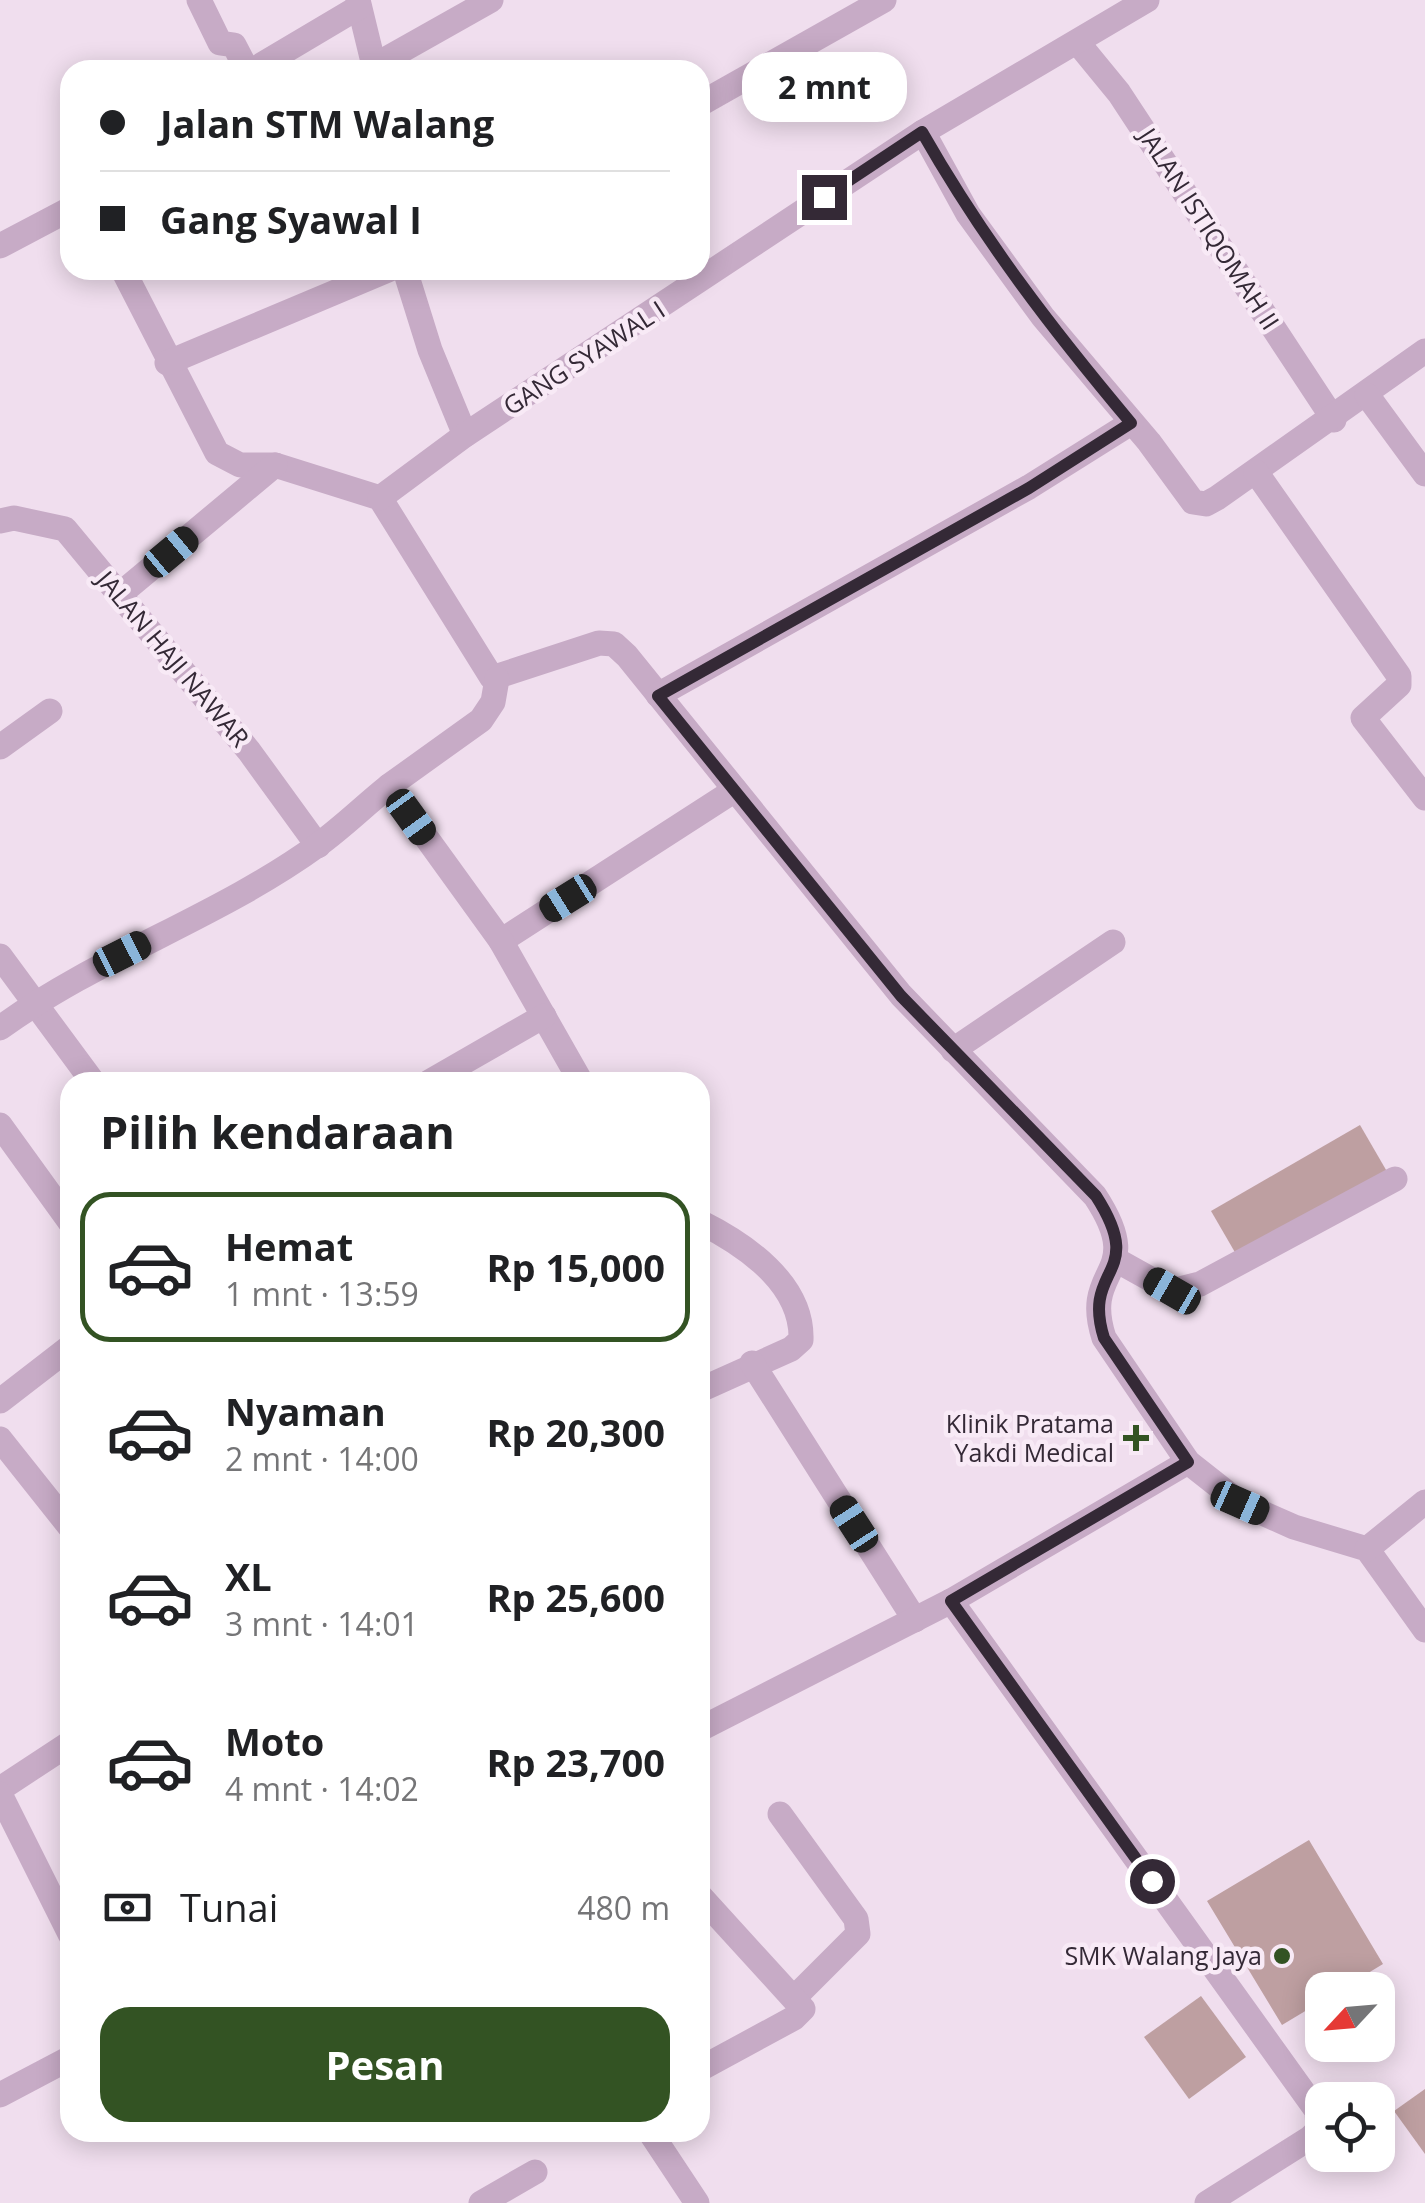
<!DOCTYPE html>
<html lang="id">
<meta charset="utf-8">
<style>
body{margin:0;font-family:"Open Sans",sans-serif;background:#f2f2f2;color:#202124;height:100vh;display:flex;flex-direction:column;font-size:38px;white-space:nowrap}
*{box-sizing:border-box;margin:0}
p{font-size:32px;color:#757577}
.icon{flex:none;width:55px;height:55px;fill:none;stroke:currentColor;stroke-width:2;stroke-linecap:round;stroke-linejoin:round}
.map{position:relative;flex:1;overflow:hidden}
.panel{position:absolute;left:60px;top:1072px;width:650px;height:1070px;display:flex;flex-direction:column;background:#fff;border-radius:30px;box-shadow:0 5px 25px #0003}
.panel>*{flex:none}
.hud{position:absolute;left:60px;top:60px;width:650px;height:220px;border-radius:30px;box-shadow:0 5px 25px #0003;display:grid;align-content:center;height:220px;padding:0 40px;background:#fff}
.needle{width:65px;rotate:244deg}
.buttons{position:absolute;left:1305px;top:1972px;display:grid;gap:20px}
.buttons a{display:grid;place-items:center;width:90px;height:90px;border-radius:20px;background:#fff;box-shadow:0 5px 25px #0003;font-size:50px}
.end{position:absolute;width:45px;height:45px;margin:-22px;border:12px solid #342936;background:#fff;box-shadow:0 0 0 5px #fff}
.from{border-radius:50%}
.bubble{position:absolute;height:70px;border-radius:30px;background:#fff;box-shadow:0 5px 25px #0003;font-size:32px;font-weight:700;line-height:70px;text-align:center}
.car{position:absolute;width:30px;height:60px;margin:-30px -15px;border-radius:12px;box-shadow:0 0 8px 2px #0007;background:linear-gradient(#222 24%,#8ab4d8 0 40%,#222 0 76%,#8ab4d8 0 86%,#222 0)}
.hud b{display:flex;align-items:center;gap:35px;height:95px;font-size:38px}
.hud b+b{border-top:2px solid #e0e0e0}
.hud i{width:25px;height:25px;background:#202124}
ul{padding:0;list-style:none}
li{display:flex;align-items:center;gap:30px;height:150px;margin:0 20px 15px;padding:0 20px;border:5px solid transparent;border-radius:30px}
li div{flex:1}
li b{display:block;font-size:38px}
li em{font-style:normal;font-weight:700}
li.selected{border-color:#335323}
li>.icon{width:90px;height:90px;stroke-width:1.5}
h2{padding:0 40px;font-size:45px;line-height:120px}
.pay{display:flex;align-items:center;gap:25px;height:110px;padding:0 40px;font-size:38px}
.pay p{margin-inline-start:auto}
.action{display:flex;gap:20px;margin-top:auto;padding:20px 40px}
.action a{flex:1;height:115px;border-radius:30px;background:#335323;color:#fff;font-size:40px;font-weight:700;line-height:115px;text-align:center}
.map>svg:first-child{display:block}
</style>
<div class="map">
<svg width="1425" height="2203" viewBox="0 0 1425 2203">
<rect width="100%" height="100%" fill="#f0deee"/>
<g fill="#be9fa1">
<path d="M 1360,1125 L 1389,1175 L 1240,1261 L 1211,1211 Z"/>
<path d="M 1309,1840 L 1383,1964 L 1340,1990 L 1322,1990 L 1322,2001 L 1282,2025 L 1207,1901 Z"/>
<path d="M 1201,1996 L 1246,2057 L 1189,2099 L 1144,2037 Z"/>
<path d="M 1425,2089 L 1425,2154 L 1394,2111 Z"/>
</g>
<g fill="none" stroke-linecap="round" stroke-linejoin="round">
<g stroke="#c7abc6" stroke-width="25">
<path d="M 199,0 L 220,43 L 234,45 L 247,70"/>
<path d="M 358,0 L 375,70"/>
<path d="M 1078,43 L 1119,93 L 1334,420"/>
<path d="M 374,66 L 491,0"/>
<path d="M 253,70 L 359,7"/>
<path d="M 700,104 L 884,0"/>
<path d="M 923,132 L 968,214 L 1043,317 L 1149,442 L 1193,502 L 1206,504 L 1217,498 L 1425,351"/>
<path d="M 0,246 L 70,209"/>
<path d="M 123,270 L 217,453 L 240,465 L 275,465 L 380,498 L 492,678 L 599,643 L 614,644 L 627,656 L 901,995 L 1095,1196 C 1148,1277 1080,1265 1104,1338 L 1188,1462 L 1240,1503 L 1294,1527 L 1367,1549 L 1425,1630"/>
<path d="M 405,270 L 430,350 L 465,435"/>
<path d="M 167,363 L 388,270"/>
<path d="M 1367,395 L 1425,474"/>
<path d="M 1256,472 L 1399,676 L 1399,685 L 1363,718 L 1425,798"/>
<path d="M 380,498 L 465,435 L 923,132 L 1147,0"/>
<path d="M 0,521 L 14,518 L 65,529 L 249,751 L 318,846"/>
<path d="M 119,595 L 275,465"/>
<path d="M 658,695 L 1029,487 L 1131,423"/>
<path d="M 0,747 L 50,711"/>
<path d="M 389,786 L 481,720 L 493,702 L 497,679"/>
<path d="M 501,941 L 735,790"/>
<path d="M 0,956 L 93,1082"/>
<path d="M 0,1028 C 99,956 219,917 318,845 C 343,827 365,805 389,786 L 501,941 L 581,1082"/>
<path d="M 953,1050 L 1113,942"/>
<path d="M 429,1082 L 544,1016"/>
<path d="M 0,1125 L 70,1222"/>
<path d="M 700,1222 C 744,1244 803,1283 801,1340 L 791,1349 L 700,1390"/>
<path d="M 1118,1261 L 1172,1291 L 1200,1284 L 1395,1179"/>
<path d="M 752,1363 L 915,1620"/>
<path d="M 0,1401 L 70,1347"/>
<path d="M 0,1439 L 70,1527"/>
<path d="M 1367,1549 L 1425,1502"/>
<path d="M 951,1601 L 1317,2111 L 1318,2130 L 1310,2138 L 1207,2203"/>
<path d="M 700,1729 L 951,1601 L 1188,1462"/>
<path d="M 0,1789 L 70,1743"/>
<path d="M 0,1794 L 70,1934"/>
<path d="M 780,1814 L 856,1919 L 858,1934 L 795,1997"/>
<path d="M 700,1896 L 803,2009 L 794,2018 L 700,2069"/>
<path d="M 0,2095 L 70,2058"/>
<path d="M 650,2132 L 697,2203"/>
<path d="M 481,2203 L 535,2172"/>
</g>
</g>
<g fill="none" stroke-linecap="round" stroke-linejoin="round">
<path stroke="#342936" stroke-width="12" d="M 824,197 L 922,132 C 983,239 1052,329 1131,423 L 1029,488 L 658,696 L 901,996 L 1096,1196 C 1148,1277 1081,1265 1104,1338 L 1188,1462 L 951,1601 L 1152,1881"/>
</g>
<g fill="#335323" stroke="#f8eaf6" stroke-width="4">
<path d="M1131 1423h10v10h10v10h-10v10h-10v-10h-10v-10h10z"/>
<circle cx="1282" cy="1956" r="10"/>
</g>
<g text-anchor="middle" stroke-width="9" stroke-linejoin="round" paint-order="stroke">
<g font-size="25" fill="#342936" stroke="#f8eaf6">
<text transform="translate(1209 229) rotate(57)" y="9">JALAN ISTIQOMAH II</text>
<text transform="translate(584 358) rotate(-33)" y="9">GANG SYAWAL I</text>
<text transform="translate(173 659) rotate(50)" y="9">JALAN HAJI NAWAR</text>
</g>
<g font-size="25" fill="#342936" stroke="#f8eaf6" text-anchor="end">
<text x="1114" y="1433">Klinik Pratama<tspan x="1114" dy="29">Yakdi Medical</tspan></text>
<text x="1262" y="1965">SMK Walang Jaya</text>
</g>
</g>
</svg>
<div class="buttons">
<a><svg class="needle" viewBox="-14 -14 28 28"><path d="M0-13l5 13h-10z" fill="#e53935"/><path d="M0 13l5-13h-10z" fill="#757577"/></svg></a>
<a><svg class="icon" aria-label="locate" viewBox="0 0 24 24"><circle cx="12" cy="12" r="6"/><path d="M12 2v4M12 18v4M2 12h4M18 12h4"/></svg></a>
</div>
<i class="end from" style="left:1152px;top:1881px"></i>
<i class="end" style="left:824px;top:197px"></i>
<div class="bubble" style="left:742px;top:52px;width:165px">2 mnt</div>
<i class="car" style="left:171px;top:552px;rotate:50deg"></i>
<i class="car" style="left:411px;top:817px;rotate:144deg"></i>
<i class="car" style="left:568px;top:898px;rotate:238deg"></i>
<i class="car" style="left:122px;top:954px;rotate:63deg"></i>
<i class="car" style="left:1172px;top:1291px;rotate:300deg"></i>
<i class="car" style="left:1240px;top:1503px;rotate:114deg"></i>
<i class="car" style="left:854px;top:1524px;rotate:327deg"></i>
<div class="hud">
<b><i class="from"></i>Jalan STM Walang</b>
<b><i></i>Gang Syawal I</b>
</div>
<section class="panel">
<h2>Pilih kendaraan</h2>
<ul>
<li class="selected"><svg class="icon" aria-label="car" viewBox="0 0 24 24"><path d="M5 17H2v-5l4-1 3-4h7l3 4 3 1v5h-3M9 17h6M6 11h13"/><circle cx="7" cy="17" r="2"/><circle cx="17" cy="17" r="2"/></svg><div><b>Hemat</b><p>1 mnt · 13:59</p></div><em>Rp 15,000</em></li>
<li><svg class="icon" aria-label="car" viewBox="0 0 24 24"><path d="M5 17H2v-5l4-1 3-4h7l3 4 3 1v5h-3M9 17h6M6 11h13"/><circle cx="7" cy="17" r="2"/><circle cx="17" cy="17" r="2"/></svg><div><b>Nyaman</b><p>2 mnt · 14:00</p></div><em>Rp 20,300</em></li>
<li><svg class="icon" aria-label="car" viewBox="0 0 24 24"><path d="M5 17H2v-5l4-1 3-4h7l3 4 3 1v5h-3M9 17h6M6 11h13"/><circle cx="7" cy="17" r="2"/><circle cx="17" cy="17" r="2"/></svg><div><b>XL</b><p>3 mnt · 14:01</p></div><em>Rp 25,600</em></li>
<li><svg class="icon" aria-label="car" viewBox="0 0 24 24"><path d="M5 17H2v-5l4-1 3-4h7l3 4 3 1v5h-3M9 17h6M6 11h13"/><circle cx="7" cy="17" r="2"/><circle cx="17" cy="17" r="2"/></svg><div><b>Moto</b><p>4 mnt · 14:02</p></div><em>Rp 23,700</em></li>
</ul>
<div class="pay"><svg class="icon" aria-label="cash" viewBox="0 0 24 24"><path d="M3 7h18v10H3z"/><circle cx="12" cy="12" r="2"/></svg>Tunai<p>480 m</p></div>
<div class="action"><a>Pesan</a></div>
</section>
</div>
